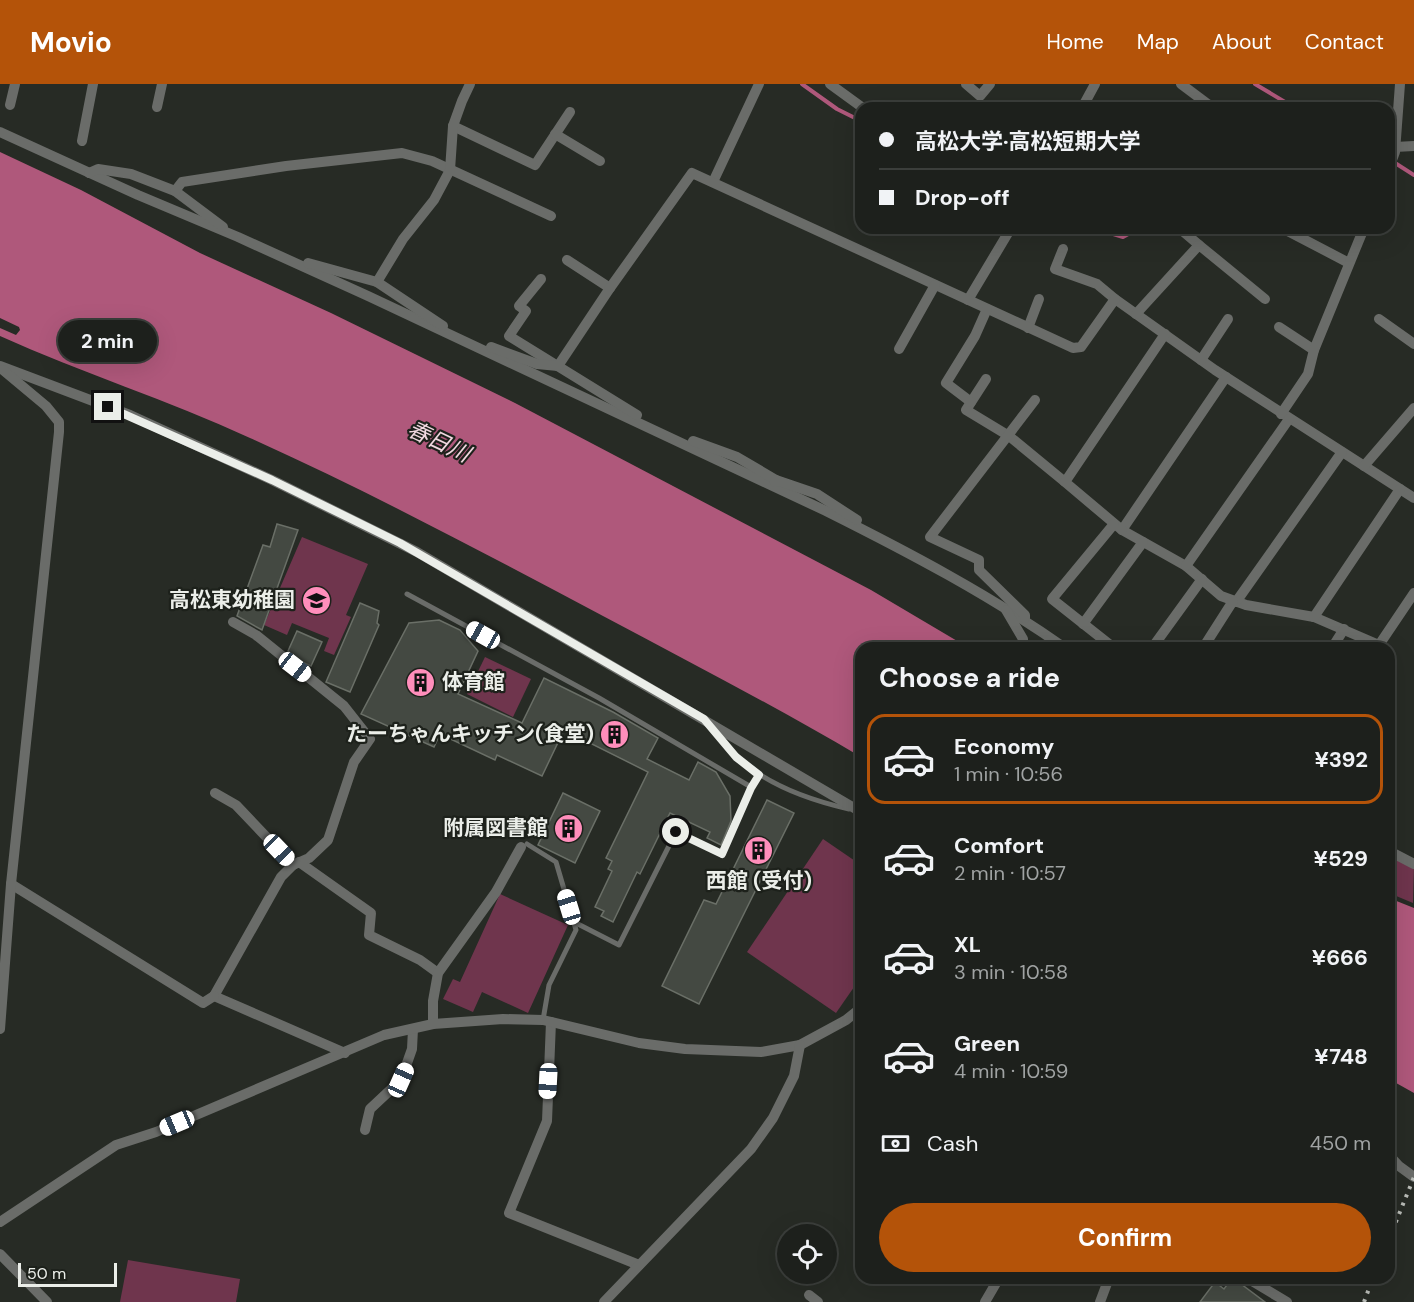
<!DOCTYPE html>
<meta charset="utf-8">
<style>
body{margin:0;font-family:"DM Sans","Noto Sans JP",sans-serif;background:#252825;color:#f1f3f6;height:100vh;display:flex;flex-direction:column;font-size:22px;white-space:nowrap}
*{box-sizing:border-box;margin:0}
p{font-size:20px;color:#a0a3a3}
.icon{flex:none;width:33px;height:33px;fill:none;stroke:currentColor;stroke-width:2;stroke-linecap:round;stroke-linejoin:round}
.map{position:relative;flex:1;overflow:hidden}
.panel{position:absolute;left:855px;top:558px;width:540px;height:642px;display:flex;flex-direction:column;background:#1d201c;border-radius:18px;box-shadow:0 6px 24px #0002,0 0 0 2px #3b3e3b}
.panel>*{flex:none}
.hud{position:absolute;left:855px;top:18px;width:540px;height:132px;border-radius:18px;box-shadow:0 6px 24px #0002,0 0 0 2px #3b3e3b;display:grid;align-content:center;height:132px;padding:0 24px;background:#1d201c}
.controls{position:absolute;left:777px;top:1140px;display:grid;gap:12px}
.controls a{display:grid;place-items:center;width:60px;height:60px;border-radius:50%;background:#1d201c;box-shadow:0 6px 24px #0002,0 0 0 2px #3b3e3b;font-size:30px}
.scale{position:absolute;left:18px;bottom:15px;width:99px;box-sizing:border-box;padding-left:6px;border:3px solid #ebeee9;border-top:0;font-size:16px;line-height:21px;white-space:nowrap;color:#ebeee9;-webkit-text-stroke:4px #1d211b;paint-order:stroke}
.end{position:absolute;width:27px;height:27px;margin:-14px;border:8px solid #ebeee9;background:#111;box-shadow:0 0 0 3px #111}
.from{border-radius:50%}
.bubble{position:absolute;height:42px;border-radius:21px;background:#1d201c;box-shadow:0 6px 24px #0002,0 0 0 2px #3b3e3b;font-size:20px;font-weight:700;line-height:42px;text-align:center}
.car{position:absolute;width:18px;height:36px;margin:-18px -9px;border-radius:8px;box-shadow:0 0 4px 2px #0007;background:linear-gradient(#fff 24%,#345 0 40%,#fff 0 76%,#345 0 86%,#fff 0)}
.hud b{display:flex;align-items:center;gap:21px;height:57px;font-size:22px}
.hud b+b{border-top:2px solid #3b3e3b}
.hud i{width:15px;height:15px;background:#f1f3f6}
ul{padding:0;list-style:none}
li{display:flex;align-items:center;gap:18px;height:90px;margin:0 12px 9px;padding:0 12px;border:3px solid transparent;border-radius:18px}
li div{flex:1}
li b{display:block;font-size:22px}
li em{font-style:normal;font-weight:700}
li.on{border-color:#b45309}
li>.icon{width:54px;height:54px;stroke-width:1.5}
h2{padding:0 24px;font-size:27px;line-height:72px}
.pay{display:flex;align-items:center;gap:15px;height:66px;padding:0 24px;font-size:22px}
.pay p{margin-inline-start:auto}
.action{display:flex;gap:12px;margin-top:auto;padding:12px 24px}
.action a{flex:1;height:69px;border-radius:36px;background:#b45309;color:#fff;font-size:24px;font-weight:700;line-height:69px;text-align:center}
header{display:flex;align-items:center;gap:36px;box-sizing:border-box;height:84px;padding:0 30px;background:#b45309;color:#fff}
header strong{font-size:28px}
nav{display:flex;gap:33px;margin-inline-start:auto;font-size:21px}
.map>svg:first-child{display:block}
</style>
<header>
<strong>Movio</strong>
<nav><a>Home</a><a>Map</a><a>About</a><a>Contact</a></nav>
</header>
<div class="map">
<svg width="1414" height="1218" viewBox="0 0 1414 1218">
<rect width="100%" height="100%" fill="#272b25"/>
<g fill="#6f354d">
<path d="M 302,453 L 368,480 L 346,531 L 351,533 L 334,571 L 324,567 L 329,554 L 292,539 L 287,551 L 264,541 Z"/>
<path d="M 485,573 L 531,595 L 513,633 L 467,610 Z"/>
<path d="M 823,755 L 861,781 L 861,893 L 836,929 L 747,868 Z"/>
<path d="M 1389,770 L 1414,782 L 1413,819 L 1389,809 Z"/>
<path d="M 500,810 L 568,841 L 528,929 L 482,908 L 473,928 L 443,915 L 453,895 L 460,898 Z"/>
<path d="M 128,1176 L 240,1195 L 236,1218 L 120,1218 Z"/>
</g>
<g fill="#af587b">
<path d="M 0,68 L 81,106 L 200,169 L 331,229 L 515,319 L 871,506 L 969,564 L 861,564 L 861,673 C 777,623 689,578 603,532 C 486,470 370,408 250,354 C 168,316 82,289 0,252 L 0,244 L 16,251 L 20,246 L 19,243 L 0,234 Z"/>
<path d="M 1389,814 L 1414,824 L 1414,1009 L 1389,995 Z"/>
</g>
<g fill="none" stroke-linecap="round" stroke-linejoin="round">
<g stroke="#af587b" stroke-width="4">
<path d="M 802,0 L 837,25 L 861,37"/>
<path d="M 1255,0 L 1295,24"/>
<path d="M 1392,77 L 1414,91"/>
<path d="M 1094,144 L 1123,153 L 1139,144"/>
</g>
</g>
<g fill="#444942" stroke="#6a6f67" stroke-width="1.5">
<path d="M 277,440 L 298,446 L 262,546 L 237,532 L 263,461 L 270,463 Z"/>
<path d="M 360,519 L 379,527 L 377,539 L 379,541 L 350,608 L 326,598 Z"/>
<path d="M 439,536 L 460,546 L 478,567 L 458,610 L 522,639 L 544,594 L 613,628 L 658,654 L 647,675 L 689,696 L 698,678 L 716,688 L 730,712 L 731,737 L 721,761 L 707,754 L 710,748 L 670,729 L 640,790 L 637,788 L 613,838 L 601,832 L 604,827 L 595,823 L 612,787 L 608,785 L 612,777 L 606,774 L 648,688 L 564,646 L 542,692 L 497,671 L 495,676 L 440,650 L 434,663 L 361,630 L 409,539 Z"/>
<path d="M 297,547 L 322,558 L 311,582 L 300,577 L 288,567 Z"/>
<path d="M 563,709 L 600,727 L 575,779 L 538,761 Z"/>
<path d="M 767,716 L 794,729 L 699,920 L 662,902 L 704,816 L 716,820 Z"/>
<path d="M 1232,1194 L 1233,1194 L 1265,1218 L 1200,1218 L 1215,1198 L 1224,1205 Z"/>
</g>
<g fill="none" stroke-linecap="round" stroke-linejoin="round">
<g stroke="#6a6c69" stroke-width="5">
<path d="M 407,510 L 599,614 L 751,703"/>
<path d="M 713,645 C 721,655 728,666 738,674 C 769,702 809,716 849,725"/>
<path d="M 527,760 L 556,778 L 576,846 L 549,901 L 543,936"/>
<path d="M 574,838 L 619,861 L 676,748 L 722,770 L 751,703 L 759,691"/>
</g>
<g stroke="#6a6c69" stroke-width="10">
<path d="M 830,0 L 863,24"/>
<path d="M 966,0 L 980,12 L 990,0"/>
<path d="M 1181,0 L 1213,24"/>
<path d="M 10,21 L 15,0"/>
<path d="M 157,23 L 162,0"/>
<path d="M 1082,24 L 1095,0"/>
<path d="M 453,42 L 535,81 L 570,28"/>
<path d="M 0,48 L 138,111 L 238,153 L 368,212 L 826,427 C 908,468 990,511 1065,564"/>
<path d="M 555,50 L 600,77"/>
<path d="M 82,57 L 93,0"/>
<path d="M 1395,63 L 1414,62"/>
<path d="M 1389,84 L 1395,68 L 1400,0"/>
<path d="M 89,89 L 98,85 L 131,90 L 175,107 L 223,143"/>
<path d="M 713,98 L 759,0"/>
<path d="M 175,107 L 182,98 L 286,82 L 402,69 L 432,77 L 551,132"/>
<path d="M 1179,144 L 1199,161"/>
<path d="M 1282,144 L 1349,179"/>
<path d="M 1063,165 L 1055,185 L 1097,200 L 1115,215 L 1215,286 L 1414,414"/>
<path d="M 567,176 L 610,204"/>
<path d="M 308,179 L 377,198"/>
<path d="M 541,195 L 519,222 L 526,227 L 509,252 L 637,331"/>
<path d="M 968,216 L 1011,144"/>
<path d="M 1136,230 L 1199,161 L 1265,215"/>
<path d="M 1379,235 L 1414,260"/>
<path d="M 443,242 L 377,198 L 403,155 L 434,116 L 450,86 L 453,42 L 462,17 L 470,0"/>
<path d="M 1279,243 L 1314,266"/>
<path d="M 1028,244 L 1039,215"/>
<path d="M 491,263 L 537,280 L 558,282 L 610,204 L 692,89 L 1073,264 L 1081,263 L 1115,215"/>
<path d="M 899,265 L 935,201"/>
<path d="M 1201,276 L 1228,235"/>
<path d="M 0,282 L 130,331 L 272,396 L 417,468 L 861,728"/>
<path d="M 1226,293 L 1122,446 L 1186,482 L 1221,512 L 1246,521 L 1314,533 L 1379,561"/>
<path d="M 986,295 L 966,326 L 1009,352 L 1065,398"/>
<path d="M 971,318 L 946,299 L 975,252 L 987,225"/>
<path d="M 1281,330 L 1308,290 L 1314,266 L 1364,144"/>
<path d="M 693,357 L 737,373 L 776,396"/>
<path d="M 1364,382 L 1414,324"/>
<path d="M 775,398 L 776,396 L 817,410 L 857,436"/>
<path d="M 1122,446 L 1065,398 L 1165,250"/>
<path d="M 1186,482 L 1289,335"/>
<path d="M 1236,518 L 1342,368"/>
<path d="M 1006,526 L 1023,555"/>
<path d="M 1314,533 L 1400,405"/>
<path d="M 1025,534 L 1025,531 L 979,486 L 979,476 L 930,453 L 1035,316"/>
<path d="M 233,538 L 256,551 L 344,622 L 370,655 L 354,678 L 328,756 L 309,774 L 293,781 L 281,793 L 214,912 L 345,969"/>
<path d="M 1083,540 L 1143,458"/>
<path d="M 1114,564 L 1052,515 L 1114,440"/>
<path d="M 1152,564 L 1202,495"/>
<path d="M 1203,564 L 1233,517"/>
<path d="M 1332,564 L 1344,545"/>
<path d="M 1377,564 L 1414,509"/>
<path d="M 215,709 L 236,721 L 293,781"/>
<path d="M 1389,767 L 1414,780"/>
<path d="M 299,778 L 371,829 L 369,851 L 420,876 L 438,889"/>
<path d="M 11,800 L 203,919 L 214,912"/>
<path d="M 551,938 L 547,1037 L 509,1129 L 639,1181"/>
<path d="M 433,940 L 433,917 L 438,889 L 496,808 L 521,763"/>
<path d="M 0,945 L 11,800 L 59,348 L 59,338 L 46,322 L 3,286"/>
<path d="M 365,1046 L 370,1025 L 401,996 L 412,965 L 413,945"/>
<path d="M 1389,1071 L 1399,1082 L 1414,1093"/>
<path d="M 0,1138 L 116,1061 L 156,1048 L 384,951 L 433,940 L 503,935 L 543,936 L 639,959 L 685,965 L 761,968 L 800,961 L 846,936 L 861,924"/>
<path d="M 0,1170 L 47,1218"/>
<path d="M 1247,1194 L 1287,1218"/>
<path d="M 938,1197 L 940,1194"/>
<path d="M 809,1211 L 818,1218"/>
<path d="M 604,1218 L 751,1065 L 773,1034 L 794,992 L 800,961"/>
<path d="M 985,1218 L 999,1194"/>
<path d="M 1100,1218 L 1109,1194"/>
</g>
<g stroke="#babdb8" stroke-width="4" stroke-dasharray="3 6" stroke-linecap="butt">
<path d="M 1389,1155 L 1414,1093"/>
<path d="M 1364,1218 L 1373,1194"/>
</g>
</g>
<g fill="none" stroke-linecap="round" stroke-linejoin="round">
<path stroke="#ebeee9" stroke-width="8" d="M 108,323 L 272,396 L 400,459 L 704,635 L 736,673 L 759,691 L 751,704 L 722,770 L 676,748"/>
</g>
<defs>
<symbol id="school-disc" viewBox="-11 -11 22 22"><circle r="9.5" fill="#ff8ebb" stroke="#1d211b"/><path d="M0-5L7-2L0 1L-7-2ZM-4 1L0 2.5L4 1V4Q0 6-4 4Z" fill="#111"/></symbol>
<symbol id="building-disc" viewBox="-11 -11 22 22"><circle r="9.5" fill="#ff8ebb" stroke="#1d211b"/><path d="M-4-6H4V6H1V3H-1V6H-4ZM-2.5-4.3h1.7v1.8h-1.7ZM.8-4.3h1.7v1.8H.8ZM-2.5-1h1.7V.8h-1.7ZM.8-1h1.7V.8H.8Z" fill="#111"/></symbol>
</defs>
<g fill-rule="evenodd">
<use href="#school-disc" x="300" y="500" width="33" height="33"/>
<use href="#building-disc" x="404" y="582" width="33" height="33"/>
<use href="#building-disc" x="598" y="634" width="33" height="33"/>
<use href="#building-disc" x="552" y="728" width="33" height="33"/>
<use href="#building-disc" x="742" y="750" width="33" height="33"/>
</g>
<g text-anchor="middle" stroke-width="4.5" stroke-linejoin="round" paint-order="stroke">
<g font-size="21" font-weight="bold" fill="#ebeee9" stroke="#1d211b" text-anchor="end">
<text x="295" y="523">高松東幼稚園</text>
<text x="442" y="605" text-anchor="start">体育館</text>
<text x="594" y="657">たーちゃんキッチン(食堂)</text>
<text x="548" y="751">附属図書館</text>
<text x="759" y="804" text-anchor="middle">西館 (受付)</text>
</g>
<g font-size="22" font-style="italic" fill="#f1d8e0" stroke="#1d211b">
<text transform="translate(439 357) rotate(25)" y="8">春日川</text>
</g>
</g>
</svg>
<div class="controls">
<a><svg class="icon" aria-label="locate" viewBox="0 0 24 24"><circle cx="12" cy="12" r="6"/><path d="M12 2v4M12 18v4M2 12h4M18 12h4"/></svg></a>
</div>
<div class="scale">50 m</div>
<i class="end from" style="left:676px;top:748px"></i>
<i class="end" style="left:108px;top:323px"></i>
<div class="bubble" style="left:58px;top:236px;width:99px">2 min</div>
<i class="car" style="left:483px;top:551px;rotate:299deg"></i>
<i class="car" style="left:295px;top:583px;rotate:128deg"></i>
<i class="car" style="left:279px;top:766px;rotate:136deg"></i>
<i class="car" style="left:569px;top:823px;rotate:343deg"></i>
<i class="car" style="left:401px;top:996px;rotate:24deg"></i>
<i class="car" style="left:548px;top:997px;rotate:183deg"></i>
<i class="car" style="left:177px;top:1039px;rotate:247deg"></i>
<div class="hud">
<b><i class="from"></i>高松大学·高松短期大学</b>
<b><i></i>Drop-off</b>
</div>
<section class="panel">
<h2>Choose a ride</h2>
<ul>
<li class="on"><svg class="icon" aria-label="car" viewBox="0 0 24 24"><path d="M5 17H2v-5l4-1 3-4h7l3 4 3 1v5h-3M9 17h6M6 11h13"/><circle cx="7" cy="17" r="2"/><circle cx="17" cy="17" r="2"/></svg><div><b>Economy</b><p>1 min · 10:56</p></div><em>¥392</em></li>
<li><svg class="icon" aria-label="car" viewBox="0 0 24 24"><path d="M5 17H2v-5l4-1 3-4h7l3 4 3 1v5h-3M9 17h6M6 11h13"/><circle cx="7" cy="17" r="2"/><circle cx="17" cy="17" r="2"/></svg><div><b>Comfort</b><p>2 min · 10:57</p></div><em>¥529</em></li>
<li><svg class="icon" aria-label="car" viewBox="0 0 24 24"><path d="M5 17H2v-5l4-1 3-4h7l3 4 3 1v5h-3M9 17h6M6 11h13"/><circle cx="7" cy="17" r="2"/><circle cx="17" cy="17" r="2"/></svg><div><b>XL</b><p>3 min · 10:58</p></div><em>¥666</em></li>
<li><svg class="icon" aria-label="car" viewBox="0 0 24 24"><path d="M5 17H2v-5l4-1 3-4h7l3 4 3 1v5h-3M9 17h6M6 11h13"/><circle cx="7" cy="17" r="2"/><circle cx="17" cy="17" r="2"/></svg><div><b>Green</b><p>4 min · 10:59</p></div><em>¥748</em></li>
</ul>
<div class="pay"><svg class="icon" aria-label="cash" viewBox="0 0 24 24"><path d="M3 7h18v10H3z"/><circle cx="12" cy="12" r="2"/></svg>Cash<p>450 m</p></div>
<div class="action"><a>Confirm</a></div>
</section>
</div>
